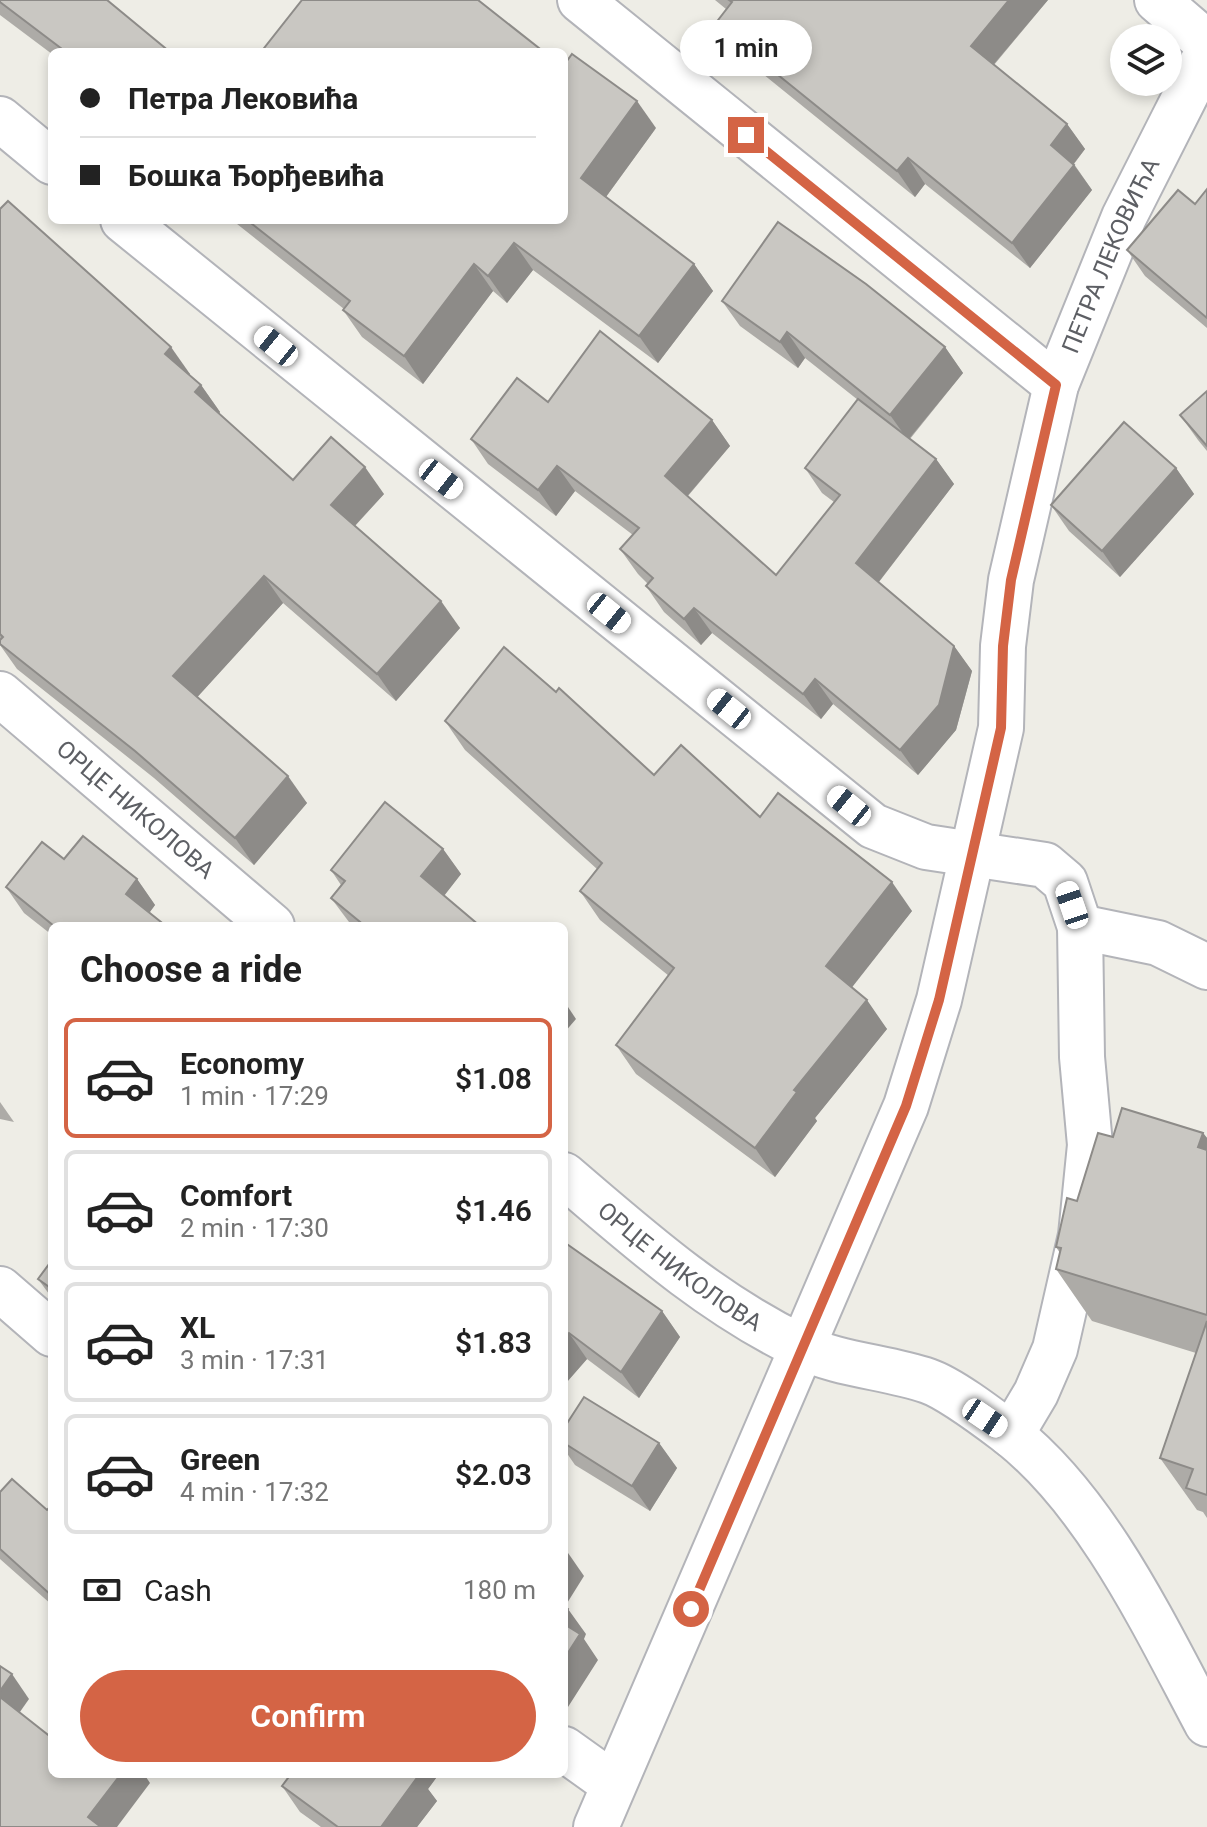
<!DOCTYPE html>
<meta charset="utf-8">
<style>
body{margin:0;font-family:Roboto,sans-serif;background:#f2f2f2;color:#222;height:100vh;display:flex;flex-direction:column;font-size:30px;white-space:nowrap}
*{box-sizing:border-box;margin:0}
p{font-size:26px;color:#767676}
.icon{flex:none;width:44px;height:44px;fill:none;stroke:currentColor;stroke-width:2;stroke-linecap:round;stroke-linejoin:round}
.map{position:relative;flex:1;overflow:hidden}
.details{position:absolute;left:48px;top:922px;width:520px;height:856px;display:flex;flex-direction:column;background:#fff;border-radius:12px;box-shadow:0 4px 12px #0003}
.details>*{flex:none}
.top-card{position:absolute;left:48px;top:48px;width:520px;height:176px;border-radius:12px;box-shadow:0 4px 12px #0003;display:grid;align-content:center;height:176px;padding:0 32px;background:#fff}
.controls{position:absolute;left:1110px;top:24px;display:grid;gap:16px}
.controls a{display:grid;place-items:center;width:72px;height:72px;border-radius:50%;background:#fff;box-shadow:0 4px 12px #0003;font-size:40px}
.end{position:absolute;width:36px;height:36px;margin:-18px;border:10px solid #d46445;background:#fff;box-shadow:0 0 0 4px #fff}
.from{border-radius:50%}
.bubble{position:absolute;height:56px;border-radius:28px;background:#fff;box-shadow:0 4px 12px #0003;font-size:26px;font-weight:600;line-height:56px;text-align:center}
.car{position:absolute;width:24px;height:48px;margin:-24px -12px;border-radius:10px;box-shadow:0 0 6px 2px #0007;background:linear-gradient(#fff 24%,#345 0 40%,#fff 0 76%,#345 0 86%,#fff 0)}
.top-card b{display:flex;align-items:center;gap:28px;height:76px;font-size:30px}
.top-card b+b{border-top:2px solid #e0e0e0}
.top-card i{width:20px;height:20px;background:#222}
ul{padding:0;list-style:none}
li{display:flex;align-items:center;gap:24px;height:120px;margin:0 16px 12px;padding:0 16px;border:4px solid #e0e0e0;border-radius:12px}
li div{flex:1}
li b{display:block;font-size:30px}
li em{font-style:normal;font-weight:600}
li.active{border-color:#d46445}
li>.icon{width:72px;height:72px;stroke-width:1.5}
h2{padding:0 32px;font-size:36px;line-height:96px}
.pay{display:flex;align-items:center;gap:20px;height:88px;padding:0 32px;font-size:30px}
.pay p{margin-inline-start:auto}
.cta{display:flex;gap:16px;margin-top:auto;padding:16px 32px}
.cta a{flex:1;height:92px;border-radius:48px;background:#d46445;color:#fff;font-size:32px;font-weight:600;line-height:92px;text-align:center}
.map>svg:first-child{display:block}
</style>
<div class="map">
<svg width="1207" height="1827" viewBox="0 0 1207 1827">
<rect width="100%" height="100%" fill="#eeede6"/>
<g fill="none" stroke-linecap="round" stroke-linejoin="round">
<defs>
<g id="minor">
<path d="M 580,0 L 1056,385"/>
<path d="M 1157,0 L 1207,43"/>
<path d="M 0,119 L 52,162"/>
<path d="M 123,220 L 873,826 L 926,847 L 1045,865 L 1065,882 L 1080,927 L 1082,1057 L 1090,1145 L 1081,1235 L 1055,1349 L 1036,1393 L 1011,1435"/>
<path id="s1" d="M 0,694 L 272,926"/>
<path d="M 1080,927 L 1158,943 L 1207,967"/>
<path id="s2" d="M 564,1175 C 640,1240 709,1302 799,1346 C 839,1365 887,1367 928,1381 C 951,1389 990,1419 1010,1434 C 1098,1504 1155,1627 1207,1724"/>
<path d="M 0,1289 L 52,1334"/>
<path d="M 564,1749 L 613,1784"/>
<path id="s3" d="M 596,1827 L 906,1106 L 939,1000 L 1001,728 L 1003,646 L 1011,580 L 1056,385 L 1124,217 L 1207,53"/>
</g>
</defs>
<use href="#minor" stroke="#b3b4b9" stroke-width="48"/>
<use href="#minor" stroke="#fff" stroke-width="44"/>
</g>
<g fill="#adaba7">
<path d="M 0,0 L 108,1 L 170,52 L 52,52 L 52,54 L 0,15 Z"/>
<path d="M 715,0 L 1048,0 L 994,65 L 1067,124 L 1085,149 L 1074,164 L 1092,190 L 1030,268 L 925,184 L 915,197 L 732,49 L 715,24 L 726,9 Z"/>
<path d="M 656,128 L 606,197 L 694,264 L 713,291 L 658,363 L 533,270 L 507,303 L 493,291 L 423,384 L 362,337 L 343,310 L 344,309 L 232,220 L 564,220 Z"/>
<path d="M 1207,189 L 1207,328 L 1145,276 L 1127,250 L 1195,204 Z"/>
<path d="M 0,209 L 190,374 L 189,374 L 201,385 L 220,412 L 219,414 L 293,480 L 384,494 L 355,526 L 460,628 L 396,701 L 283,603 L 197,697 L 307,803 L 254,865 L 154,778 L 17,669 L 0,645 Z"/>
<path d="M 722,301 L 945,347 L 963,373 L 910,439 L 936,459 L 954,484 L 879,582 L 954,646 L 972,671 L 956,730 L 918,775 L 833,704 L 821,719 L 712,633 L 701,645 L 664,612 L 646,586 L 648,584 L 638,574 L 620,549 L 633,535 L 575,491 L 556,516 L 488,464 L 471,439 L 548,402 L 712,420 L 730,446 L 688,496 L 776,575 L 834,502 L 822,493 L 805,468 L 858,400 L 805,358 L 798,368 L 740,326 Z"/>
<path d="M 1207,391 L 1207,451 L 1198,440 L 1180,415 Z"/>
<path d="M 1176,468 L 1194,494 L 1120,577 L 1069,531 L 1051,505 Z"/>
<path d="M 556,692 L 654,775 L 760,817 L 912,911 L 851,987 L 887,1029 L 815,1118 L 817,1121 L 775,1177 L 636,1074 L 616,1045 L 669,976 L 600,920 L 580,891 L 597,869 L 465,750 L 445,721 Z"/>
<path d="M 443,849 L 461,874 L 444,896 L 480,926 L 352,926 L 331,898 L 341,885 L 331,870 Z"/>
<path d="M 64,859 L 137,879 L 155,905 L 149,913 L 166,926 L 52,926 L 52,935 L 24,913 L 6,887 Z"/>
<path d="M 0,1102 L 14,1122 L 0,1119 Z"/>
<path d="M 1203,1133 L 1207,1138 L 1207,1518 L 1203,1512 L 1197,1510 L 1160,1458 L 1196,1353 L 1092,1321 L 1056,1269 L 1060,1253 L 1056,1247 L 1077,1201 L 1113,1137 Z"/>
<path d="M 564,1242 L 662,1311 L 680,1337 L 639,1398 L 587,1359 L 566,1383 L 564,1381 Z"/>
<path d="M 52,1260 L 52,1298 L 38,1279 Z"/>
<path d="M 564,1428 L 659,1443 L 677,1468 L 650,1511 L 575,1465 L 564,1449 Z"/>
<path d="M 0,1492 L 47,1510 L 52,1505 L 52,1605 L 0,1559 Z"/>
<path d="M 282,1774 L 439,1774 L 428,1789 L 437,1801 L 417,1827 L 321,1827 L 300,1812 L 282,1786 L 288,1779 Z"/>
</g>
<g fill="#8d8b88">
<path d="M 1009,0 L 1048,0 L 988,71 L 971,46 Z"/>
<path d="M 637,101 L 656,128 L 600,205 L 581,178 Z"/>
<path d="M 1067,124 L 1085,149 L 1068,171 L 1051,145 Z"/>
<path d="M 908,158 L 925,184 L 915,197 L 897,171 Z"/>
<path d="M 1074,165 L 1092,190 L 1030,268 L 1012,243 Z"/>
<path d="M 514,243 L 533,270 L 507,303 L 488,276 Z"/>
<path d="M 474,264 L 493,291 L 423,384 L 404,356 Z"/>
<path d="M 694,264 L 713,291 L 658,363 L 639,336 Z"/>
<path d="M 787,332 L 805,358 L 798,368 L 780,342 Z"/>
<path d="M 171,347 L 190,374 L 184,380 L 165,354 Z"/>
<path d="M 945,347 L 963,373 L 908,440 L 890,415 Z"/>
<path d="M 201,385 L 220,412 L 214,419 L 195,392 Z"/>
<path d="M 712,420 L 730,446 L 683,501 L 665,476 Z"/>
<path d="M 936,459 L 954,484 L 874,588 L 856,563 Z"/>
<path d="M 557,466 L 575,491 L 556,516 L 538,490 Z"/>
<path d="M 365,467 L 384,494 L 349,532 L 331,505 Z"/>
<path d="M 1176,468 L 1194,494 L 1120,577 L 1102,551 Z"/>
<path d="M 264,576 L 283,603 L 192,703 L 173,676 Z"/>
<path d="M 441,601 L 460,628 L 396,701 L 377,674 Z"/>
<path d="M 694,608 L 712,633 L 701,645 L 684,619 Z"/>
<path d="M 954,646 L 972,671 L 956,730 L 918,775 L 900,750 Z"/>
<path d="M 815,679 L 833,704 L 821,719 L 803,694 Z"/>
<path d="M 288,776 L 307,803 L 254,865 L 235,838 Z"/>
<path d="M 443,849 L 461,874 L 439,902 L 421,876 Z"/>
<path d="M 137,879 L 155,905 L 144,920 L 126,894 Z"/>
<path d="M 892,882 L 912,911 L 846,995 L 826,966 Z"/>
<path d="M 867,1000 L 887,1029 L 815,1118 L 817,1121 L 775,1177 L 755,1148 L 794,1090 Z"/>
<path d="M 564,1001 L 576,1019 L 564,1033 Z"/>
<path d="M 1203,1133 L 1207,1138 L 1207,1159 L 1198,1147 Z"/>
<path d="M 662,1311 L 680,1337 L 639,1398 L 621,1372 Z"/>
<path d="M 569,1333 L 587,1359 L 566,1383 L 564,1379 L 564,1339 Z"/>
<path d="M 659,1443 L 677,1468 L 650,1511 L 632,1486 Z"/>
<path d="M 566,1550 L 584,1576 L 564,1608 L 564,1554 Z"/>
<path d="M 568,1609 L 586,1634 L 584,1639 L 598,1660 L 568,1707 L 564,1701 L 564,1616 Z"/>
<path d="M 12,1674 L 29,1699 L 15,1719 L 0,1698 L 0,1691 Z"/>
<path d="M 121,1774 L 144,1774 L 150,1783 L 117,1827 L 95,1827 L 88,1817 Z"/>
<path d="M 413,1774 L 439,1774 L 428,1789 L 437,1801 L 417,1827 L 381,1827 Z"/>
</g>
<g fill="#c9c7c2" stroke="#8d8b88" stroke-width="2">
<path d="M 0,0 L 107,0 L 170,52 L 66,52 L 0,2 Z"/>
<path d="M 302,0 L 478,0 L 544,52 L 261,52 Z"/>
<path d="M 729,0 L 1009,0 L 971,46 L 1067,124 L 1051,145 L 1074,165 L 1012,243 L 908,158 L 897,171 L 715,24 L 732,2 Z"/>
<path d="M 572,54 L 637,101 L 581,178 L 694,264 L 639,336 L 514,243 L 488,276 L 474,264 L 404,356 L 343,310 L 350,301 L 247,220 L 564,220 L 564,65 Z"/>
<path d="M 1207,189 L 1207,318 L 1127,250 L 1178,190 L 1195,204 Z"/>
<path d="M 8,201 L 171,347 L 165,354 L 201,385 L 195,392 L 293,480 L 331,437 L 365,467 L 331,505 L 441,601 L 377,674 L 264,576 L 173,676 L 288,776 L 235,838 L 135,751 L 0,644 L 0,640 L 3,637 L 0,634 L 0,209 Z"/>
<path d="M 778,222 L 866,284 L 945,347 L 890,415 L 787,332 L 780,342 L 722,301 Z"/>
<path d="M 600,331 L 712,420 L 665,476 L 776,575 L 840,495 L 805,468 L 858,399 L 936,459 L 856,563 L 954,646 L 939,705 L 900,750 L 815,679 L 803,694 L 694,608 L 684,619 L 646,586 L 653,578 L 620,549 L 639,528 L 557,466 L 538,490 L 471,439 L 517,378 L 548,402 Z"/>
<path d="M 1207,391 L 1207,446 L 1180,415 Z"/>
<path d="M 1124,422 L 1176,468 L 1102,551 L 1051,505 Z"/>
<path d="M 504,647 L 556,692 L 559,688 L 654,775 L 681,745 L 760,817 L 778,793 L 892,882 L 826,966 L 867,1000 L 794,1090 L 797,1092 L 755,1148 L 616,1045 L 674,968 L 580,891 L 602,863 L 445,721 Z"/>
<path d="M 385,802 L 443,849 L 421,876 L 480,926 L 365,926 L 331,898 L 345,881 L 331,870 Z"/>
<path d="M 83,836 L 137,879 L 126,894 L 166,926 L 54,926 L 6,887 L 42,842 L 64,859 Z"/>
<path d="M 1122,1108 L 1203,1133 L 1198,1147 L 1207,1150 L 1207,1315 L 1056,1269 L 1061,1248 L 1056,1247 L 1067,1198 L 1077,1201 L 1098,1133 L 1113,1137 Z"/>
<path d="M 564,1242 L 662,1311 L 621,1372 L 569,1333 L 564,1339 Z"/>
<path d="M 52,1260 L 52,1289 L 38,1279 Z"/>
<path d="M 1207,1321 L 1207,1495 L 1186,1488 L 1193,1469 L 1160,1458 Z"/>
<path d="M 584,1397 L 659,1443 L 632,1486 L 564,1443 L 564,1428 Z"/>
<path d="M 12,1479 L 47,1510 L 52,1505 L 52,1596 L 0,1549 L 0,1492 Z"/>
<path d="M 564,1606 L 568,1609 L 564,1616 Z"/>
<path d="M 564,1624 L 580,1634 L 564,1659 Z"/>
<path d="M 0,1666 L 12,1674 L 0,1691 Z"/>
<path d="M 0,1697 L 52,1738 L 52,1774 L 121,1774 L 88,1817 L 101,1827 L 0,1827 Z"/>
<path d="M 291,1774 L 418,1774 L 419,1775 L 381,1827 L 338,1827 L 282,1786 Z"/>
</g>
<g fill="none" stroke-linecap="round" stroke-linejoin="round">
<path stroke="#d46445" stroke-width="10" d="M 691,1609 L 906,1106 L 939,1000 L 1001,728 L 1003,646 L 1011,580 L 1056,385 L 746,135"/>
</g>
<g text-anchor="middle" stroke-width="6" stroke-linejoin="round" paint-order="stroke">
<g font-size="24" fill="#5d5f64" stroke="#fff">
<text dy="8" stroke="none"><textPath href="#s3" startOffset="1664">ПЕТРА ЛЕКОВИЋА</textPath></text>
<text dy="8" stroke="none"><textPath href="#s1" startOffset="178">ОРЦЕ НИКОЛОВА</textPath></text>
<text dy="8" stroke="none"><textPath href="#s2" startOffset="148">ОРЦЕ НИКОЛОВА</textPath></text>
</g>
</g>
</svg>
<div class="controls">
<a><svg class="icon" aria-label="layers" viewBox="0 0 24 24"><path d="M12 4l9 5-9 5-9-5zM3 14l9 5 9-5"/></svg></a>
</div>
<i class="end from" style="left:691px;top:1609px"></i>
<i class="end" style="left:746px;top:135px"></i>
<div class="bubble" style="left:680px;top:20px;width:132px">1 min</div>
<i class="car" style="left:276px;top:346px;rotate:309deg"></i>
<i class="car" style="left:441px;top:479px;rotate:128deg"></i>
<i class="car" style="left:609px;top:613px;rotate:129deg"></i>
<i class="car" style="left:729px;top:709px;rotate:309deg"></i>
<i class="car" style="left:849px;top:806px;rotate:309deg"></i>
<i class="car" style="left:1072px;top:905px;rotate:341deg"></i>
<i class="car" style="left:985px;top:1418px;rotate:124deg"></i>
<div class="top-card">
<b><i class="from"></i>Петра Лековића</b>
<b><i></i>Бошка Ђорђевића</b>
</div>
<section class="details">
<h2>Choose a ride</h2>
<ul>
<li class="active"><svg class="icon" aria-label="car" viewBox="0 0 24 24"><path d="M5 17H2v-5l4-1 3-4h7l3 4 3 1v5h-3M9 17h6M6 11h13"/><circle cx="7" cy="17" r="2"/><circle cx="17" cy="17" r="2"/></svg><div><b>Economy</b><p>1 min · 17:29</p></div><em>$1.08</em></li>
<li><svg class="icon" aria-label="car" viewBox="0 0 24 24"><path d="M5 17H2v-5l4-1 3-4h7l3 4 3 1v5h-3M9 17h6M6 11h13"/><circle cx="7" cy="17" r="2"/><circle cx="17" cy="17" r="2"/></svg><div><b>Comfort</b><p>2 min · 17:30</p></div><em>$1.46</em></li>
<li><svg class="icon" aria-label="car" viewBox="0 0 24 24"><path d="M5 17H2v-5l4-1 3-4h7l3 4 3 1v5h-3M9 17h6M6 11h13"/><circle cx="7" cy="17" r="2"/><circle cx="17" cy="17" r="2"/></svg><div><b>XL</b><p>3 min · 17:31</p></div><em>$1.83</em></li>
<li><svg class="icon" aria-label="car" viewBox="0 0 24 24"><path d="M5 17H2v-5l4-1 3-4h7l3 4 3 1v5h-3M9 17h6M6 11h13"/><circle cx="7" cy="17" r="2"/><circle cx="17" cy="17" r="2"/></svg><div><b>Green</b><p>4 min · 17:32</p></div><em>$2.03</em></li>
</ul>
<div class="pay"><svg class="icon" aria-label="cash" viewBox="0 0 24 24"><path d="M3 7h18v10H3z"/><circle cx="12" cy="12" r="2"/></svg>Cash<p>180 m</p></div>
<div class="cta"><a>Confirm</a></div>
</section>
</div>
